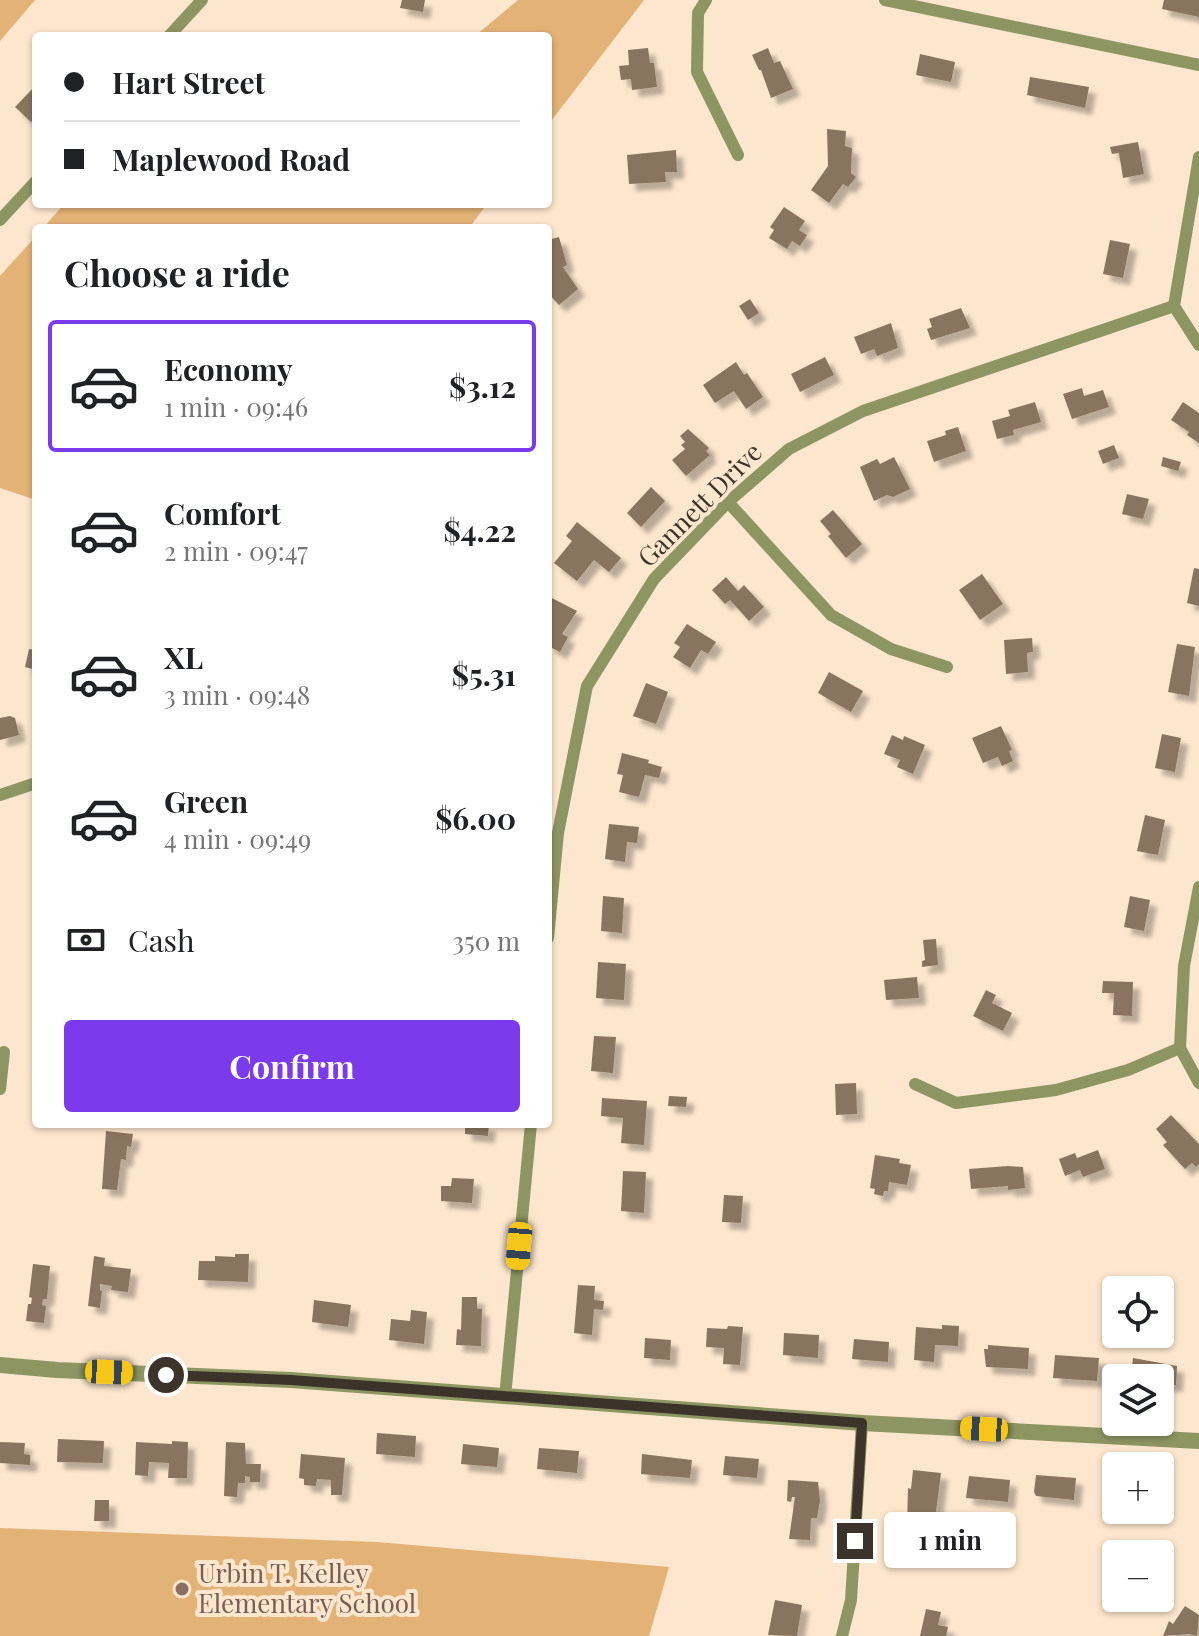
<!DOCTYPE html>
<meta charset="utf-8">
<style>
body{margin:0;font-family:"Playfair Display",serif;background:#f2f2f2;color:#202124;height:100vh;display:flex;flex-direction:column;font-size:30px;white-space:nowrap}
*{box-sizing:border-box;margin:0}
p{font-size:26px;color:#757577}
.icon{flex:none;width:44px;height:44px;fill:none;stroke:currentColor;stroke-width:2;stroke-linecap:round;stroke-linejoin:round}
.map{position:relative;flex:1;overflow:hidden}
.details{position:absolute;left:32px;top:224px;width:520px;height:904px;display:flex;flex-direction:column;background:#fff;border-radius:8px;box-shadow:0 2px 6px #0004}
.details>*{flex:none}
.top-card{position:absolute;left:32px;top:32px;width:520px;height:176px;border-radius:8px;box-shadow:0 2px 6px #0004;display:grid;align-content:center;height:176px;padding:0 32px;background:#fff}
.buttons{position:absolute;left:1102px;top:1276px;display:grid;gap:16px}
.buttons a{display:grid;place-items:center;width:72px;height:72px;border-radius:8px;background:#fff;box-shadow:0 2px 6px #0004;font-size:40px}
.end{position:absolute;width:36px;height:36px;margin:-18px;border:10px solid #3c342a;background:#fff;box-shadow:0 0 0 4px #fff}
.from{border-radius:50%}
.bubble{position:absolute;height:56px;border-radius:8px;background:#fff;box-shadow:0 2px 6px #0004;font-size:26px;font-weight:700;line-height:56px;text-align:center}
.car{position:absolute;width:24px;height:48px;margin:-24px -12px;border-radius:10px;box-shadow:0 0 6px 2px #0007;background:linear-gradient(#f5c518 24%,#345 0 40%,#f5c518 0 76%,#345 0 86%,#f5c518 0)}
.top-card b{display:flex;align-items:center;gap:28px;height:76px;font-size:30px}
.top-card b+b{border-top:2px solid #e0e0e0}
.top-card i{width:20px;height:20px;background:#202124}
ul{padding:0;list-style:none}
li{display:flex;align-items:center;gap:24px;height:132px;margin:0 16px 12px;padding:0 16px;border:4px solid transparent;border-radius:8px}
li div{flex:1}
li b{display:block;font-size:30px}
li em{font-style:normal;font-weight:700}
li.selected{border-color:#7c3aed}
li>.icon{width:72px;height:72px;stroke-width:1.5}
h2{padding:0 32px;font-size:36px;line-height:96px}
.pay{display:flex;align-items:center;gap:20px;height:88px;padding:0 32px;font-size:30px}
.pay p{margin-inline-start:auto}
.action{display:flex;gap:16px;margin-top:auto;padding:16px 32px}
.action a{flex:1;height:92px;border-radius:8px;background:#7c3aed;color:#fff;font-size:32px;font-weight:700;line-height:92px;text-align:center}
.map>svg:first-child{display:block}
</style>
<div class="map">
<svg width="1199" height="1636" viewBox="0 0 1199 1636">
<defs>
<filter id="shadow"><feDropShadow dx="7" dy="7" stdDeviation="2" flood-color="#0004"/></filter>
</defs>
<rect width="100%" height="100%" fill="#fce6cd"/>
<g fill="#e3b277">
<path d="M 0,0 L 35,0 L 0,41 Z"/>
<path d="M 518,0 L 644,0 L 548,125 L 548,36 L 475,36 Z"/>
<path d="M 64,204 L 487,204 L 469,228 L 43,228 Z"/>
<path d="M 36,236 L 36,500 L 0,488 L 0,276 Z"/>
<path d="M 0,1528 L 377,1542 L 669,1567 L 649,1636 L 0,1636 Z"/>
</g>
<g fill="#89755e" filter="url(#shadow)">
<path d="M 402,0 L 425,0 L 423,12 L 400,8 Z"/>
<path d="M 1164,0 L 1199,0 L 1199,17 L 1162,9 Z"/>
<path d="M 648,48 L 650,63 L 654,63 L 657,87 L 632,90 L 631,79 L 621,80 L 619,66 L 629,65 L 628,50 Z"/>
<path d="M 768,48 L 774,63 L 780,61 L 793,89 L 771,98 L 761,70 L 759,70 L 752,55 Z"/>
<path d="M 920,54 L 955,62 L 951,82 L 916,75 Z"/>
<path d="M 1030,77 L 1089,87 L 1085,108 L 1027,95 Z"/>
<path d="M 36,85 L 36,116 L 31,122 L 15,107 Z"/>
<path d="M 827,129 L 846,131 L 845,146 L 852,148 L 851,173 L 856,177 L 848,187 L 843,184 L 829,203 L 811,190 L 828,166 Z"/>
<path d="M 1138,142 L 1144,174 L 1123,178 L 1119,153 L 1112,154 L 1110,147 Z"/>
<path d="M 676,150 L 677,172 L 665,172 L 666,182 L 629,184 L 627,155 Z"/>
<path d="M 784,207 L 805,221 L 799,230 L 807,235 L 800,246 L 792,241 L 787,249 L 769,238 L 774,230 L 770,227 Z"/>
<path d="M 559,237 L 567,265 L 563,267 L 578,289 L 559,305 L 548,293 L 548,240 Z"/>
<path d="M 1110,240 L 1130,244 L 1123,278 L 1103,274 Z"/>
<path d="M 750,299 L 759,313 L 748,320 L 739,306 Z"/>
<path d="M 961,308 L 970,328 L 931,340 L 927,329 L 932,327 L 929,319 Z"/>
<path d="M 891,323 L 898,348 L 877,356 L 874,349 L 861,354 L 854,337 Z"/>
<path d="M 825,357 L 834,375 L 800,392 L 791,374 Z"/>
<path d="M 736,362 L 744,375 L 747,373 L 763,397 L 746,409 L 734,391 L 715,403 L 703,385 Z"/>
<path d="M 1082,388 L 1084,396 L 1103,390 L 1109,407 L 1072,419 L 1063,394 Z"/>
<path d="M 1035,402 L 1041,422 L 1013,430 L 1014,435 L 997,439 L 992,421 L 1010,416 L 1008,410 Z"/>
<path d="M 1183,402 L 1199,413 L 1199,443 L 1187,435 L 1189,432 L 1171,420 Z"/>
<path d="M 958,427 L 966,451 L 934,462 L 927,441 L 946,435 L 945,431 Z"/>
<path d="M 688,429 L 709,448 L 706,451 L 710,455 L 686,476 L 672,460 L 685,449 L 681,445 L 685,442 L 680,436 Z"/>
<path d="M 1114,445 L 1119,458 L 1103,464 L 1098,451 Z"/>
<path d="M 894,457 L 910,489 L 893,497 L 887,495 L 874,501 L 860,467 L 877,459 L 880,464 Z"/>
<path d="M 1163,457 L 1181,462 L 1178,471 L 1161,466 Z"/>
<path d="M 651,487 L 665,501 L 641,527 L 627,513 Z"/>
<path d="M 1127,494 L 1149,499 L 1143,519 L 1122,514 Z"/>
<path d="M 833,510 L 862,544 L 846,558 L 828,536 L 831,534 L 820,521 Z"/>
<path d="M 577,522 L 621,558 L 609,572 L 594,560 L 577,581 L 554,563 L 572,541 L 566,536 Z"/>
<path d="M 1194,568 L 1199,569 L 1199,606 L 1187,603 Z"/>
<path d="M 982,574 L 1003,604 L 980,620 L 959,590 Z"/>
<path d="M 726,577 L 738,591 L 744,585 L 764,607 L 749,621 L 730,600 L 725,604 L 712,590 Z"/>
<path d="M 548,596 L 577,611 L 562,634 L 568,637 L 560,652 L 548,646 Z"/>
<path d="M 687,624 L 716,642 L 708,654 L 701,650 L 690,668 L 673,657 L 680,647 L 674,643 Z"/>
<path d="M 1032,638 L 1033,652 L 1027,653 L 1028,672 L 1006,674 L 1004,640 Z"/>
<path d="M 1177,644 L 1195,647 L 1189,696 L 1168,692 Z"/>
<path d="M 29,649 L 36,650 L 36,670 L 25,667 Z"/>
<path d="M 829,672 L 863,691 L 851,712 L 818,693 Z"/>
<path d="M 646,683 L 668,692 L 656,724 L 633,716 Z"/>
<path d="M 10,716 L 15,718 L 19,735 L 0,740 L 0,718 Z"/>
<path d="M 1001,726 L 1012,750 L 1009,751 L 1013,761 L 1002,766 L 998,757 L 983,763 L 972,738 Z"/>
<path d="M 1162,734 L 1181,738 L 1175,772 L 1155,768 Z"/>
<path d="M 892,735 L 903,740 L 904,736 L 925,745 L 913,774 L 897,767 L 900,760 L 884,754 Z"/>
<path d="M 622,753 L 649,760 L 648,763 L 662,767 L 659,778 L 645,775 L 639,797 L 619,792 L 623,775 L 617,774 Z"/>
<path d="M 1145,815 L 1165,820 L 1158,855 L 1137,851 Z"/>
<path d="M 609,824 L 639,827 L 637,843 L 627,842 L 625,862 L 605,859 Z"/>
<path d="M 603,896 L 624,898 L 622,933 L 601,931 Z"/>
<path d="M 1130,896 L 1150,900 L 1144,931 L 1124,927 Z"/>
<path d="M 936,939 L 938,965 L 922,967 L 922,961 L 925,960 L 923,940 Z"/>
<path d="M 598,962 L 626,964 L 624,1000 L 596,998 Z"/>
<path d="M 917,977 L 919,998 L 886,1000 L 884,980 Z"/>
<path d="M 1103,981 L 1133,982 L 1132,1016 L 1113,1015 L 1114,993 L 1102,993 Z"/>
<path d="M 986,990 L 996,995 L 992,1003 L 1012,1013 L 1003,1031 L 973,1016 Z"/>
<path d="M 594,1036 L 616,1037 L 613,1073 L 591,1071 Z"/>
<path d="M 856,1083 L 857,1114 L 836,1115 L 835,1084 Z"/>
<path d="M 669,1096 L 687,1097 L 686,1107 L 668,1106 Z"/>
<path d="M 602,1098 L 647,1101 L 644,1145 L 621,1143 L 623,1118 L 601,1116 Z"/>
<path d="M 1171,1115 L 1199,1144 L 1199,1164 L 1196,1167 L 1192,1163 L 1185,1169 L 1163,1145 L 1167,1142 L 1156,1129 Z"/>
<path d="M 465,1124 L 489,1124 L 488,1136 L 465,1134 Z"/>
<path d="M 106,1131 L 133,1134 L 131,1147 L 127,1146 L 126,1160 L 121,1159 L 117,1190 L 102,1189 Z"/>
<path d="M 1098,1150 L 1105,1169 L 1083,1177 L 1080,1170 L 1065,1176 L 1059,1159 L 1075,1153 L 1077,1158 Z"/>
<path d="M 875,1155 L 900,1159 L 899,1163 L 911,1165 L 907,1185 L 889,1182 L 888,1191 L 884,1191 L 883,1196 L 874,1194 L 875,1189 L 870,1188 Z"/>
<path d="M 1008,1166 L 1023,1167 L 1025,1188 L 1008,1190 L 1008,1186 L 971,1189 L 969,1169 Z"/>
<path d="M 623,1171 L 646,1172 L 644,1213 L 621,1211 Z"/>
<path d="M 452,1178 L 474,1179 L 472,1203 L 441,1201 L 441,1186 L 451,1186 Z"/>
<path d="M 724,1195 L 743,1196 L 741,1223 L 722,1222 Z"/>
<path d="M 235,1254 L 249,1254 L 248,1282 L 198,1280 L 199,1261 L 215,1261 L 215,1256 L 235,1257 Z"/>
<path d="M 94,1256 L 105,1258 L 104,1266 L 131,1269 L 128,1292 L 111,1290 L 112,1286 L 100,1284 L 100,1290 L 102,1291 L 100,1308 L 88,1306 Z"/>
<path d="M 33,1264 L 50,1266 L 47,1299 L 43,1299 L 42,1305 L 46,1306 L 44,1323 L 26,1321 L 28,1304 L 31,1304 L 32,1298 L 29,1297 Z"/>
<path d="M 578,1285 L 595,1286 L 594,1300 L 604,1301 L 603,1310 L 594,1309 L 592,1335 L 574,1333 Z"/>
<path d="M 462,1297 L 477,1297 L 477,1309 L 482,1309 L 481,1346 L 456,1345 L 457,1329 L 461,1330 Z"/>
<path d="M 314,1300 L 351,1305 L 348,1327 L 312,1322 Z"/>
<path d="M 411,1310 L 427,1312 L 424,1344 L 389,1340 L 391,1319 L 410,1321 Z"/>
<path d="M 942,1325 L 959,1326 L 958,1346 L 935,1345 L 934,1362 L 914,1360 L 916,1327 L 942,1329 Z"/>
<path d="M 728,1326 L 743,1327 L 740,1365 L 723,1364 L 724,1348 L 706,1347 L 707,1328 L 727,1329 Z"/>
<path d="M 784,1333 L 819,1335 L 818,1358 L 783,1355 Z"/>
<path d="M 645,1338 L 671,1340 L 670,1360 L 644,1358 Z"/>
<path d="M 854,1339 L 889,1342 L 888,1362 L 852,1359 Z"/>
<path d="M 988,1345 L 1029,1348 L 1028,1369 L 986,1367 L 984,1349 L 988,1349 Z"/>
<path d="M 1055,1355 L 1099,1358 L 1097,1381 L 1053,1378 Z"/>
<path d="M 1133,1358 L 1177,1366 L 1176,1385 L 1160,1384 L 1160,1378 L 1131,1376 Z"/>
<path d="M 377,1433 L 416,1436 L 415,1457 L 376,1454 Z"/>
<path d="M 58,1439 L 104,1441 L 103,1463 L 57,1462 Z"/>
<path d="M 172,1441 L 188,1442 L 187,1478 L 168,1478 L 169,1463 L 149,1462 L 148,1476 L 135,1475 L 136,1442 L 172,1444 Z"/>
<path d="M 0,1442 L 25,1443 L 24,1454 L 30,1455 L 30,1465 L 0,1463 Z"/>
<path d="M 226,1442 L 245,1443 L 246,1464 L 261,1464 L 260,1482 L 250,1482 L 250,1477 L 245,1476 L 245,1483 L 238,1483 L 237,1497 L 224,1496 Z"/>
<path d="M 463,1444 L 499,1448 L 497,1467 L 461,1464 Z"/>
<path d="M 539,1448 L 579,1451 L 577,1473 L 537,1469 Z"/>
<path d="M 301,1454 L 345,1458 L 342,1495 L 331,1495 L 331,1480 L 317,1479 L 316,1486 L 304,1485 L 304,1479 L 299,1478 Z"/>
<path d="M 642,1454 L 692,1460 L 690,1478 L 641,1474 Z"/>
<path d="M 725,1456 L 759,1459 L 757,1478 L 723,1475 Z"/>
<path d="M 913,1470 L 941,1473 L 934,1527 L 907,1524 L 908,1488 L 911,1489 Z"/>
<path d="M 1036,1475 L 1076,1478 L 1074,1500 L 1036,1496 L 1034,1492 Z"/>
<path d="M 969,1476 L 1010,1480 L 1008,1502 L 966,1498 Z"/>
<path d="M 788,1480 L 818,1482 L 820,1501 L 817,1518 L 811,1518 L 810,1540 L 789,1539 L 795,1497 L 792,1497 L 791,1502 L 787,1501 Z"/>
<path d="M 95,1500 L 109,1500 L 109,1521 L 94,1521 Z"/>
<path d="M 775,1600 L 802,1605 L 797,1636 L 768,1635 Z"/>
<path d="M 1185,1606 L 1199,1615 L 1197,1636 L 1189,1634 L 1163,1636 L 1169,1621 L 1173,1624 Z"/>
<path d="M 926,1609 L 941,1612 L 938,1625 L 948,1627 L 946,1636 L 920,1636 Z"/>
</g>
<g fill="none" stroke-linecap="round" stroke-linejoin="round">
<g stroke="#8d9562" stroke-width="12">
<path d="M 706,0 L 698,13 L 697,72 L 738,155"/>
<path d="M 885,0 L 1199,65"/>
<path d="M 169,36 L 202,0"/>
<path d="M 1199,157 L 1174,306 L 1199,345"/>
<path d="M 0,220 L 36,181"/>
<path d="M 728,502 L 831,615 L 891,649 L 947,667"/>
<path d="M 0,795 L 36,783"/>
<path d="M 1199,887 L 1184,966 L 1180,1048 L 1199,1083"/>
<path d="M 548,938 L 558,833 L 587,686 L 654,579 L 728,502 L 789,449 L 863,411 L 1174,306"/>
<path d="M 915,1084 L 956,1103 L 1056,1090 L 1128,1070 L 1180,1048"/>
<path d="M 0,1089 L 4,1052"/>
<path d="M 505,1397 L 531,1124"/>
<path d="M 842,1636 L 851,1600 L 862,1423"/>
</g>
<path stroke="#8d9562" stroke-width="16" d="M 0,1365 L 57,1370 L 291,1380 L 862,1423 L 1199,1441"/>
</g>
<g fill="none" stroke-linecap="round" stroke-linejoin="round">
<path stroke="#3c342a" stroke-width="10" d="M 166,1375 L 291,1380 L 862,1423 L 855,1541"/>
</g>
<circle fill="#8d6e63" stroke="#fce6cd" stroke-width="3" cx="182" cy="1589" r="8"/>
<g text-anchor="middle" stroke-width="8" stroke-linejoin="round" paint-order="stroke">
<g font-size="26" fill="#3c342a" stroke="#fce6cd">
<text transform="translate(700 505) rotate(-45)" y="9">Gannett Drive</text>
</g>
<g font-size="26" fill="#785e54" stroke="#fce6cd" text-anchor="start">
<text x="198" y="1583">Urbin T. Kelley<tspan x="198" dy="30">Elementary School</tspan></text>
</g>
</g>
</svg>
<div class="buttons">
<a><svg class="icon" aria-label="locate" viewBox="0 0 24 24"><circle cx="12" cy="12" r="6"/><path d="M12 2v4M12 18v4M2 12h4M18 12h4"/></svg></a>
<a><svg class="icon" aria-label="layers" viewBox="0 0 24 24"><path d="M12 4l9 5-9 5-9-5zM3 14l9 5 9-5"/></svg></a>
<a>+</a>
<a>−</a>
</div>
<i class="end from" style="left:166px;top:1375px"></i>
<i class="end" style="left:855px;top:1541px"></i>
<div class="bubble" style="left:884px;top:1512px;width:132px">1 min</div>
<i class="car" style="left:519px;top:1246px;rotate:185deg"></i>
<i class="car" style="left:109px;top:1372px;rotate:92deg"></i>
<i class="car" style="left:984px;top:1429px;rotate:273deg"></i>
<div class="top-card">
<b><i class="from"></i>Hart Street</b>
<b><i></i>Maplewood Road</b>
</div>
<section class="details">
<h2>Choose a ride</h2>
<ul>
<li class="selected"><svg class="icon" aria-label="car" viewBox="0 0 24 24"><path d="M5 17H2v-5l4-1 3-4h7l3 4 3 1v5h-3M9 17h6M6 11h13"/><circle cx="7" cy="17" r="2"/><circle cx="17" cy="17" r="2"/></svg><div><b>Economy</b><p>1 min · 09:46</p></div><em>$3.12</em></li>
<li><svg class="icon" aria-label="car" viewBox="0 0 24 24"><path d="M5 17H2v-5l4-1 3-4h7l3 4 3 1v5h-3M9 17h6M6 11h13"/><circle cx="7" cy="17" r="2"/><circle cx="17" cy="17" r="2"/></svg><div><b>Comfort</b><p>2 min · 09:47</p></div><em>$4.22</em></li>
<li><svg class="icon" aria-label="car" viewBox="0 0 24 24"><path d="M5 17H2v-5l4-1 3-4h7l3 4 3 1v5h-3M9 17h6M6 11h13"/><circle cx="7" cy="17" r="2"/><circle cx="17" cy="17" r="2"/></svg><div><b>XL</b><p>3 min · 09:48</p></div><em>$5.31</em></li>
<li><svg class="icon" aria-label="car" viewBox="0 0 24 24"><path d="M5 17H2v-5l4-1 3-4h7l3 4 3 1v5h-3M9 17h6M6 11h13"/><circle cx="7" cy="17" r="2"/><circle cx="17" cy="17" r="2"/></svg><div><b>Green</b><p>4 min · 09:49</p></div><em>$6.00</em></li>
</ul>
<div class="pay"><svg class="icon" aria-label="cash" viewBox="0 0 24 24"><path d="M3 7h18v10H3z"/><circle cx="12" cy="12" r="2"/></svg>Cash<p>350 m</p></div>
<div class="action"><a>Confirm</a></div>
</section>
</div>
